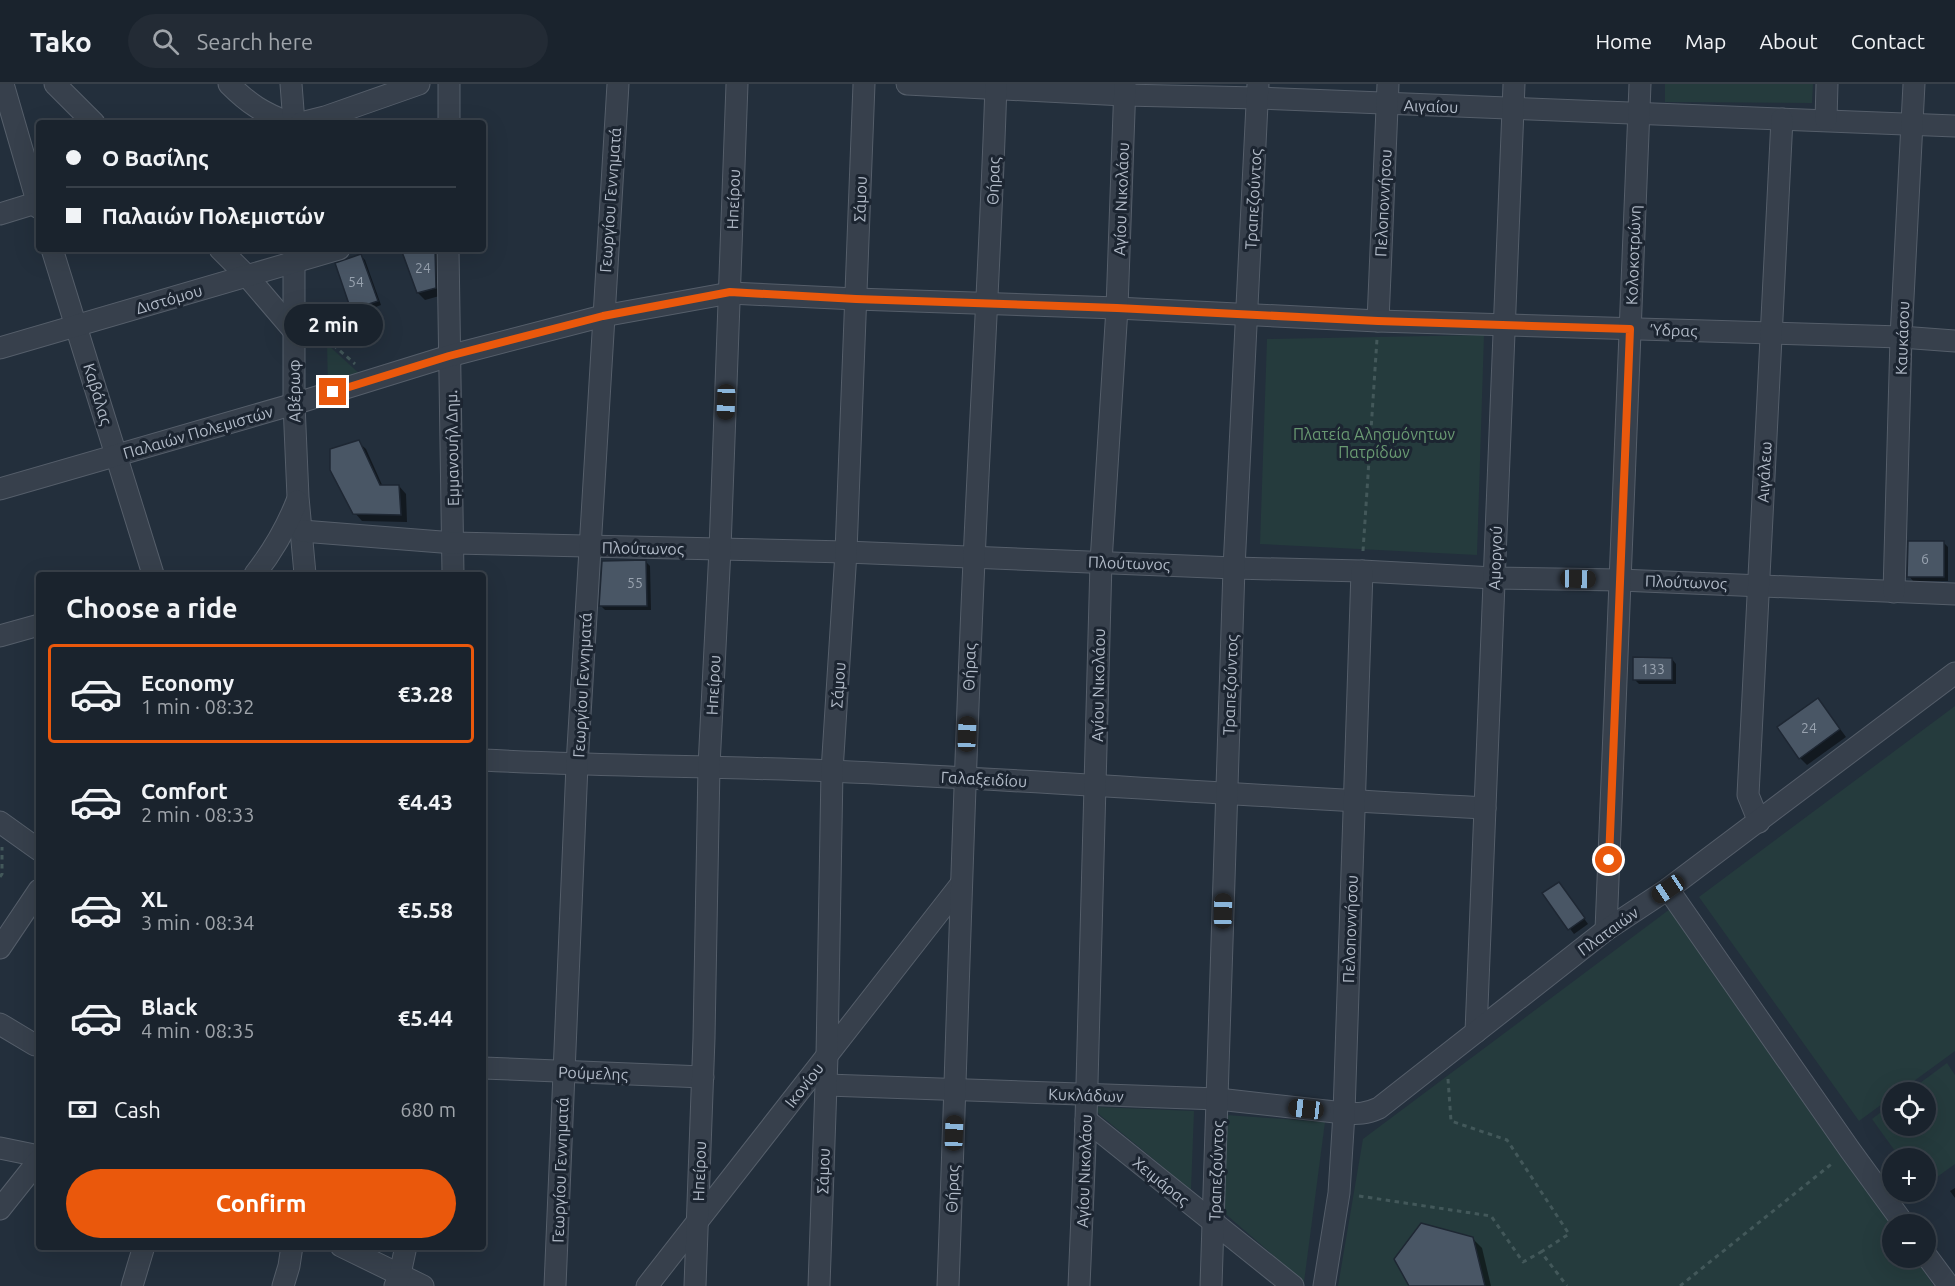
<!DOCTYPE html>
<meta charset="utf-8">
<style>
body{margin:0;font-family:Ubuntu,sans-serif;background:#232b35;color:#f1f3f6;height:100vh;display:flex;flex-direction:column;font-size:22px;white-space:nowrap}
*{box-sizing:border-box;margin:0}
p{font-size:20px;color:#9fa4aa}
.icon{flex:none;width:33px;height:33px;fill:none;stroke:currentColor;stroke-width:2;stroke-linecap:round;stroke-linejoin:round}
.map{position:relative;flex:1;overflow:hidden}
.drawer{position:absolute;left:36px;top:488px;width:450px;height:678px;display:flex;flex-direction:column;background:#1a232d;border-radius:6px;box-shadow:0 6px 24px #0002,0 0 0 2px #384049}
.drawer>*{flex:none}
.hud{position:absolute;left:36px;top:36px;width:450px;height:132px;border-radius:6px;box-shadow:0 6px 24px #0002,0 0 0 2px #384049;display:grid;align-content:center;height:132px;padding:0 30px;background:#1a232d}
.fabs{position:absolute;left:1882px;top:998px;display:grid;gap:12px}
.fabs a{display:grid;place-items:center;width:54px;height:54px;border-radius:50%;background:#1a232d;box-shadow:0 6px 24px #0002,0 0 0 2px #384049;font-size:30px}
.end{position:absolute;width:27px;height:27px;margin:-14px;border:8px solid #ea580c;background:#fff;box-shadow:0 0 0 3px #fff}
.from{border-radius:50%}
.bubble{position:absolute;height:42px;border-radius:21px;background:#1a232d;box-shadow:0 6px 24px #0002,0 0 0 2px #384049;font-size:20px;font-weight:700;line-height:42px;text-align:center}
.car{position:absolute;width:18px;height:36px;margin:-18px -9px;border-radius:8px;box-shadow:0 0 4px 2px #0007;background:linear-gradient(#222 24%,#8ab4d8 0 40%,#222 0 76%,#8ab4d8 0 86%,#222 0)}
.hud b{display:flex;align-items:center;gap:21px;height:57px;font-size:22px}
.hud b+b{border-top:2px solid #384049}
.hud i{width:15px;height:15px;background:#f1f3f6}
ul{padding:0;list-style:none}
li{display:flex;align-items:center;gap:18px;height:99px;margin:0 12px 9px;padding:0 18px;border:3px solid transparent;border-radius:6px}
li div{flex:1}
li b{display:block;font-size:22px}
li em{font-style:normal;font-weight:700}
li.active{border-color:#ea580c}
li>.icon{width:54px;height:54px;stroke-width:1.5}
h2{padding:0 30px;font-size:27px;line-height:72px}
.pay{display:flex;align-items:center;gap:15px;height:66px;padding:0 30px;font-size:22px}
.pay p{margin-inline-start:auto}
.action{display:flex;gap:12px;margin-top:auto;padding:12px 30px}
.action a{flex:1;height:69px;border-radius:36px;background:#ea580c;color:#fff;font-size:24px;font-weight:700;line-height:69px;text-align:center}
header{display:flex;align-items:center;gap:36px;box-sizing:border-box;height:84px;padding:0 30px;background:#1a232d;border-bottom:2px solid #384049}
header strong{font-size:28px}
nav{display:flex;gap:33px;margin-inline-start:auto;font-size:21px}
.search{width:420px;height:54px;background:#232b35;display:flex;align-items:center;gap:15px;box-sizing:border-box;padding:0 21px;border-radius:33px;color:#9fa4aa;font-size:22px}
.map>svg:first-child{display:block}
</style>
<header>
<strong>Tako</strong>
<div class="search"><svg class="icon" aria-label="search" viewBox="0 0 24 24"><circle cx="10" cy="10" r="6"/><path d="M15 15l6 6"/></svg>Search here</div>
<nav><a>Home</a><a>Map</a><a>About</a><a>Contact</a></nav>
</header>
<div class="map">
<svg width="1955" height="1202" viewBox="0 0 1955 1202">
<rect width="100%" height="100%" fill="#232f3c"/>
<g fill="#253b3d">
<path d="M 1665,0 L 1813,0 L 1812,19 L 1665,18 Z"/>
<path d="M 1484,251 L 1477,471 L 1260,460 L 1267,255 Z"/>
<path d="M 327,260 L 363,293 L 328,304 Z"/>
<path d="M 1955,622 L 1955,967 L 1899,1008 L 1893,1008 L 1893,1012 L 1859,1037 L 1699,813 Z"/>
<path d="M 1670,825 L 1893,1143 L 1893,1173 L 1914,1173 L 1934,1202 L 1338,1202 L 1363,1055 Z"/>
<path d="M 1947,979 L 1955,991 L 1955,1080 L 1926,1101 L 1926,1074 L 1900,1074 L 1872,1035 L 1893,1019 L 1893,1041 L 1926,1041 L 1926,1008 L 1908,1008 Z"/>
<path d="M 1098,1023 L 1194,1027 L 1191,1106 L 1100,1031 L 1096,1026 Z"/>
<path d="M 1226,1031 L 1325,1038 L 1304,1198 L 1221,1126 Z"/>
</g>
<g fill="#0007">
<path d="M 403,165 L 442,165 L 443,211 L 425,216 L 418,209 Z"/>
<path d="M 361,172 L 365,176 L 381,221 L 357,230 L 352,225 Z"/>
<path d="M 358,358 L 366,365 L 383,403 L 399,402 L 406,410 L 407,438 L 362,437 L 355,429 Z"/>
<path d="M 1944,459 L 1948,463 L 1948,497 L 1913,497 L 1909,492 Z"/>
<path d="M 646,478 L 650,482 L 651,526 L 605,526 L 601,522 Z"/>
<path d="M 1672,575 L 1676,580 L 1676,600 L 1639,600 L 1634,595 Z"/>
<path d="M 1825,624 L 1846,653 L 1807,681 L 1800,674 Z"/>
<path d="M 1563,805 L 1588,840 L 1574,850 L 1544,810 Z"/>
<path d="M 1955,1104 L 1955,1114 L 1950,1107 Z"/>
<path d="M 1472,1154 L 1482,1164 L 1491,1202 L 1411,1202 Z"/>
</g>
<g fill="#495665" stroke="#1e2733" stroke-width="1.5">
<path d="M 401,165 L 435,165 L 436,204 L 417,209 Z"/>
<path d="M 361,170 L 378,217 L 351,226 L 335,179 Z"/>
<path d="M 359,356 L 380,401 L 399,401 L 401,431 L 353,430 L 330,386 L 330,365 Z"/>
<path d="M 1908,457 L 1944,457 L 1944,493 L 1907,493 Z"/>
<path d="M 646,476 L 647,522 L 599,522 L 602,477 Z"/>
<path d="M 1633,573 L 1672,574 L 1672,596 L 1633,596 Z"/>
<path d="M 1818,614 L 1840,645 L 1799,675 L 1777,643 Z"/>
<path d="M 1559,798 L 1585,834 L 1568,846 L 1542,809 Z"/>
<path d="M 1421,1139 L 1473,1153 L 1485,1202 L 1409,1202 L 1394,1175 Z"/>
</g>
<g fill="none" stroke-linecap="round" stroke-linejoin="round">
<defs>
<g id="minor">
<path d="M 3,0 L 39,124"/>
<path d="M 55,0 L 94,39"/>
<path d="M 229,0 C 249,20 263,29 290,39"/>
<path d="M 291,0 L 294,39"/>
<path d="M 907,0 L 1124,11 L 1257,14 L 1955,42"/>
<path d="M 1826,36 L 1827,0"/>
<path d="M 301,39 L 325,33 L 419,0"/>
<path d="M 449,39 L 449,0"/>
<path d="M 0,130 L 39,118"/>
<path d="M 52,165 L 153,490"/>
<path d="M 220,165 L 247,192 L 294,247"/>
<path d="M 294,165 L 294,320 L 298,413 L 305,490"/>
<path d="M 448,165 L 453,490"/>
<path d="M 1378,237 L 1388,0"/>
<path d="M 0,264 L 339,165"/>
<path d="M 0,405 L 294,320 L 449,272 L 603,232 L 730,209 L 856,215 L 1117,224 L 1378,237 L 1901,253 L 1955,257"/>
<path d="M 302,447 L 454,459 L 846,468 L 1234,484 L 1362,487 L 1494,494 L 1620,496 L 1955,510"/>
<path d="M 255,490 C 273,467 286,445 297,417"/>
<path d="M 1894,508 L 1901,253 L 1914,0"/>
<path d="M 0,552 L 39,541"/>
<path d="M 483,676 C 599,682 715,682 831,687 C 1049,697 1267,713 1485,724"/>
<path d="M 0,738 L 39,766"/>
<path d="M 1759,738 L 1748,711 L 1782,35"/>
<path d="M 1668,805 L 1850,1066 L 1904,1140"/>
<path d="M 1606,846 L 1640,0"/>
<path d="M 0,864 L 39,806"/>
<path d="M 0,940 L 35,961 L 39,961"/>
<path d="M 1476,948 L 1514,0"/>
<path d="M 483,984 L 703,993"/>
<path d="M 827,1001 L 1218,1015 L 1344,1029 C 1358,1030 1366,1030 1379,1024 L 1606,846 L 1668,805 L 1955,589"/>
<path d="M 1086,1036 L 1293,1202"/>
<path d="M 0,1064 L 39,1072"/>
<path d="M 0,1125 L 39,1076"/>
<path d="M 341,1162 L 423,1202"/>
<path d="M 1926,1171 L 1949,1202"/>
<path d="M 132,1202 L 144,1162"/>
<path d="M 283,1202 L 289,1182 L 292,1162"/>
<path d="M 395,1202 L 400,1190 L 406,1162"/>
<path d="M 555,1202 L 577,681 L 618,0"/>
<path d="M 647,1202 L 961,800"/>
<path d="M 695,1202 L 704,954 L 709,682 L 720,465 L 737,0"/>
<path d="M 819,1202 L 827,972 L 832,687 L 846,468 L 864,0"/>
<path d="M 948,1202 C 957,960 963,719 974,477 C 981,318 991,159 996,0"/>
<path d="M 1079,1202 L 1086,1036 L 1101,478 L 1117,224 L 1125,0"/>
<path d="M 1211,1202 L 1234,484 L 1258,0"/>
<path d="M 1324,1202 L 1339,1109 L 1344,1029 L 1362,487"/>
</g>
</defs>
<use href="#minor" stroke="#555e6a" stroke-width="23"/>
<g stroke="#43585a" stroke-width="3" stroke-dasharray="4.5 4.5" stroke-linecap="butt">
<path d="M 313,243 L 355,280"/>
<path d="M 1363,467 L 1377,255"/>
<path d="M 0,793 L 2,790 L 2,763"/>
<path d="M 1448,995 L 1451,1037 L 1507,1056 L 1569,1150 L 1541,1168"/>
<path d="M 1359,1112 L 1491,1132 L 1523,1178 L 1541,1168 L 1567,1202"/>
<path d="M 1680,1202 L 1834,1078"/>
</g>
<use href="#minor" stroke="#37404c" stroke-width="21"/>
</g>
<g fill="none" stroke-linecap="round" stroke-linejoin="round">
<path stroke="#ea580c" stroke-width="8" d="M 333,308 L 449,272 L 603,232 L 730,208 L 856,215 L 1117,224 L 1378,237 L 1630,245 L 1609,776"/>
</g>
<g text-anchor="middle" stroke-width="6" stroke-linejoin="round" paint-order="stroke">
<g font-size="14" fill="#98a2af">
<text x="423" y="189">24</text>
<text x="356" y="203">54</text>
<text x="1925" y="480">6</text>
<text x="635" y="504">55</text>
<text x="1653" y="590">133</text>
<text x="1809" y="649">24</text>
</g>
<g font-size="16" fill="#b2bbc8" stroke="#1c2531">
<text transform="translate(1431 22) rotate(2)" y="6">Αιγαίου</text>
<text transform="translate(993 97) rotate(-88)" y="6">Θήρας</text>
<text transform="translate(733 115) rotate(-88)" y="6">Ηπείρου</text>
<text transform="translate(860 115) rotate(-88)" y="6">Σάμου</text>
<text transform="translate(1121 115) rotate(-88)" y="6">Αγίου Νικολάου</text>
<text transform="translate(1253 115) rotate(-87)" y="6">Τραπεζούντος</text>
<text transform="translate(610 116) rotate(-86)" y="6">Γεωργίου Γεννηματά</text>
<text transform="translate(1383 119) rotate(-87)" y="6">Πελοποννήσου</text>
<text transform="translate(1633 171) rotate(-88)" y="6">Κολοκοτρώνη</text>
<text transform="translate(169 215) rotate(-16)" y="6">Διστόμου</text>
<text transform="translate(1674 246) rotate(2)" y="6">Ύδρας</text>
<text transform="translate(1902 254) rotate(-88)" y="6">Καυκάσου</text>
<text transform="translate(294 307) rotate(-91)" y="6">Αβέρωφ</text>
<text transform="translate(98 310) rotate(73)" y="6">Καβάλας</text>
<text transform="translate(198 348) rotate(-16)" y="6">Παλαιών Πολεμιστών</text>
<text transform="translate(452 364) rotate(-91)" y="6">Εμμανουήλ Δημ.</text>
<text transform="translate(1764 388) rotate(-87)" y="6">Αιγάλεω</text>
<text transform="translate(643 464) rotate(1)" y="6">Πλούτωνος</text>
<text transform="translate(1495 474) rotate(-88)" y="6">Αμοργού</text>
<text transform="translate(1129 479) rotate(2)" y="6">Πλούτωνος</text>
<text transform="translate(1686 498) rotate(2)" y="6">Πλούτωνος</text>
<text transform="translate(969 583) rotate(-88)" y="6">Θήρας</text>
<text transform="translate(582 601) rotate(-87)" y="6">Γεωργίου Γεννηματά</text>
<text transform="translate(713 601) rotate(-87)" y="6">Ηπείρου</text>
<text transform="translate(838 601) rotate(-86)" y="6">Σάμου</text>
<text transform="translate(1098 601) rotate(-89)" y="6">Αγίου Νικολάου</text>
<text transform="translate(1230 601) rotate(-88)" y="6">Τραπεζούντος</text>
<text transform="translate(984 695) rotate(3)" y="6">Γαλαξειδίου</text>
<text transform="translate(1350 845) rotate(-88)" y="6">Πελοποννήσου</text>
<text transform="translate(1608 847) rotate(-36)" y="6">Πλαταιών</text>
<text transform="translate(593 989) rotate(2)" y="6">Ρούμελης</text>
<text transform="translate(804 1001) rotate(-52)" y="6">Ικονίου</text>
<text transform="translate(1086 1011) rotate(2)" y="6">Κυκλάδων</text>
<text transform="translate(560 1086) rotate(-88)" y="6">Γεωργίου Γεννηματά</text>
<text transform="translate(699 1087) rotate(-88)" y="6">Ηπείρου</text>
<text transform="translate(823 1087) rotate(-88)" y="6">Σάμου</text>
<text transform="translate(1084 1087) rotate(-88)" y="6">Αγίου Νικολάου</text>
<text transform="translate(1216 1087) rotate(-88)" y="6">Τραπεζούντος</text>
<text transform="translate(1161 1097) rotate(39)" y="6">Χειμάρας</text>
<text transform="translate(952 1105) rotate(-88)" y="6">Θήρας</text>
</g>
<g font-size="16" fill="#699972" stroke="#1c2531">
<text x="1374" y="356">Πλατεία Αλησμόνητων<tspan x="1374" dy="18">Πατρίδων</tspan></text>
</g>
</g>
</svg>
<div class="fabs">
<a><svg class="icon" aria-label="locate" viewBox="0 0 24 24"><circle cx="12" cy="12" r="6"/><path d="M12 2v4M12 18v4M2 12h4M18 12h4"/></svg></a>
<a>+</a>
<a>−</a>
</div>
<i class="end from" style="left:1609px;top:776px"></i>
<i class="end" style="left:333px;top:308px"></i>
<div class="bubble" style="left:284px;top:220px;width:99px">2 min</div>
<i class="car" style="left:726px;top:318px;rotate:182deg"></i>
<i class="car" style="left:1578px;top:495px;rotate:91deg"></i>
<i class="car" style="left:967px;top:650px;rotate:2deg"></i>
<i class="car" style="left:1668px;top:805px;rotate:236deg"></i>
<i class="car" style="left:1223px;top:827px;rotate:1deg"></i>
<i class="car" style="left:1306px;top:1025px;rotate:277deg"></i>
<i class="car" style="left:954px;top:1049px;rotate:2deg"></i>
<div class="hud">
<b><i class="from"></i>Ο Βασίλης</b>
<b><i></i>Παλαιών Πολεμιστών</b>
</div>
<section class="drawer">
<h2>Choose a ride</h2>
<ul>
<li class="active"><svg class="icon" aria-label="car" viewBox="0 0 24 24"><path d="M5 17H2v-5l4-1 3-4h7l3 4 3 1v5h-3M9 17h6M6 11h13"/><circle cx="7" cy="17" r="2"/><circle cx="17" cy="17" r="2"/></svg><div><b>Economy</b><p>1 min · 08:32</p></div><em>€3.28</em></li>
<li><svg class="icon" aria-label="car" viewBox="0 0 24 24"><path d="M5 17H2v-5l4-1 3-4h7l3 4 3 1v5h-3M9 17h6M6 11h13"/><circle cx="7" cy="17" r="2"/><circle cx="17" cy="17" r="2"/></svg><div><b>Comfort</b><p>2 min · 08:33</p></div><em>€4.43</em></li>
<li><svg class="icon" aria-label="car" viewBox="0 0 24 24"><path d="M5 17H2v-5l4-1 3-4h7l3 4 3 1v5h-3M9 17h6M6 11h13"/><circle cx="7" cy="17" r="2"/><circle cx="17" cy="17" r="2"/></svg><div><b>XL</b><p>3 min · 08:34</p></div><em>€5.58</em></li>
<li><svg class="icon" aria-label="car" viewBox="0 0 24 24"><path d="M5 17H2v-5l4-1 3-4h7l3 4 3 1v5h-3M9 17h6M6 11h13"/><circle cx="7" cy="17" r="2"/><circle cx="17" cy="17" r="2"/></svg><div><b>Black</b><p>4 min · 08:35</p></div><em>€5.44</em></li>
</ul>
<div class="pay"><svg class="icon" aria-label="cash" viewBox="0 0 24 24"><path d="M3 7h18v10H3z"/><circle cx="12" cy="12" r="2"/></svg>Cash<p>680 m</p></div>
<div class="action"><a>Confirm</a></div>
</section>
</div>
